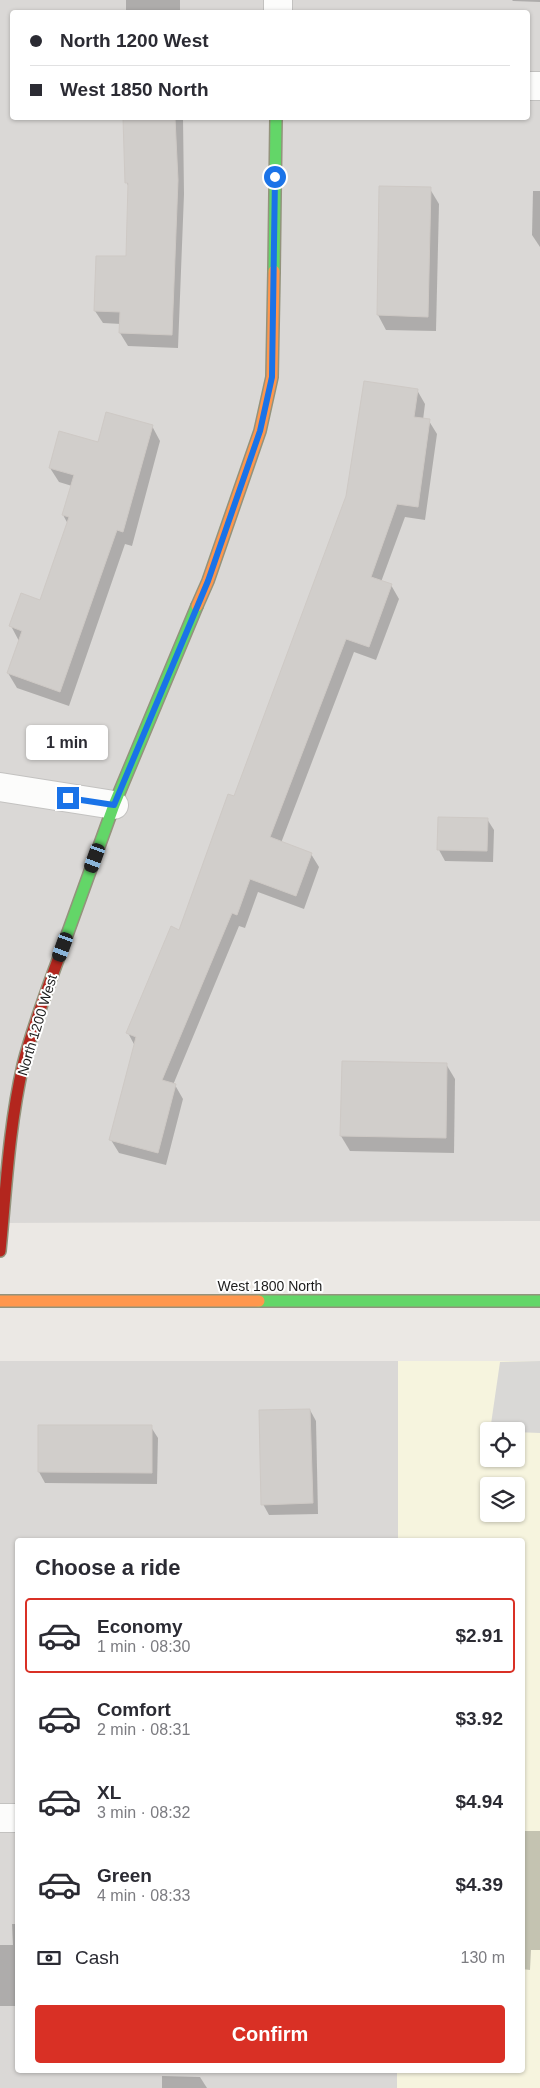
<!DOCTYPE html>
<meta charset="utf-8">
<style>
body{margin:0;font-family:Arial,sans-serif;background:#f2f2f3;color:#2b2b33;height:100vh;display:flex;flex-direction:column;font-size:19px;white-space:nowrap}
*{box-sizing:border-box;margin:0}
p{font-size:16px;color:#7c7c81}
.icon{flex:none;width:28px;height:28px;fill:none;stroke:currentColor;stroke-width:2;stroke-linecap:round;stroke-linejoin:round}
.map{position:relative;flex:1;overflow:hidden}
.side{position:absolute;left:15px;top:1538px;width:510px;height:535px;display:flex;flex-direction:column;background:#fff;border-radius:5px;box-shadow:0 1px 4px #0004}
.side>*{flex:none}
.guide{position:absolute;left:10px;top:10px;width:520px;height:110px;border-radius:5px;box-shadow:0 1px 4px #0004;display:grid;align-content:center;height:110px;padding:0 20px;background:#fff}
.controls{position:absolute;left:480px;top:1422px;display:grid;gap:10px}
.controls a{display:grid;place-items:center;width:45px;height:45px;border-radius:5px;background:#fff;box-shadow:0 1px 4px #0004;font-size:25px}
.end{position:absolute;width:22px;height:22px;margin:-11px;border:6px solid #1a73e8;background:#fff;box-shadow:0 0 0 2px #fff}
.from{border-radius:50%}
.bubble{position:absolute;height:35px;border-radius:5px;background:#fff;box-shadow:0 1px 4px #0004;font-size:16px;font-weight:800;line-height:35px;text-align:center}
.car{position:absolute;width:15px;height:30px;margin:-15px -8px;border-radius:6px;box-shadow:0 0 4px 1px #0007;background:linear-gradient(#222 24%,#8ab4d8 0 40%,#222 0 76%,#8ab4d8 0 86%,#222 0)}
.guide b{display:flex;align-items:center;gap:18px;height:48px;font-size:19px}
.guide b+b{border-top:1px solid #e1e1e2}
.guide i{width:12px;height:12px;background:#2b2b33}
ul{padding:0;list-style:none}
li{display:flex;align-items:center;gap:15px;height:75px;margin:0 10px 8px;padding:0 10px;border:2px solid transparent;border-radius:5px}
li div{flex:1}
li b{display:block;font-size:19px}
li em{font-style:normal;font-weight:800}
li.selected{border-color:#d93025}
li>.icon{width:45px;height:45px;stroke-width:1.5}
h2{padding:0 20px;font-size:22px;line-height:60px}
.pay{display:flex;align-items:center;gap:12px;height:55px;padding:0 20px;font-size:19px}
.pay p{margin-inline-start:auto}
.cta{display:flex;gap:10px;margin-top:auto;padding:10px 20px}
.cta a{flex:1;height:58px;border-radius:5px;background:#d93025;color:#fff;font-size:20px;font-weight:800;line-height:58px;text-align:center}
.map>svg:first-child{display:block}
</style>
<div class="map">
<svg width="540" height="2088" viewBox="0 0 540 2088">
<rect width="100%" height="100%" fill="#ebe8e4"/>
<g fill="#dad8d6" fill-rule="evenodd">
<path d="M 0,0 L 540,0 L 540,1221 L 0,1223 ZM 12,12 L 528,12 L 528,118 L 12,118 Z"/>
<path d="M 0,1361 L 398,1361 L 398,1540 L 18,1540 L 18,2070 L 397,2070 L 397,2088 L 0,2088 Z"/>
</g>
<path fill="#f6f4de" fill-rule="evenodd" d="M 398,1361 L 540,1361 L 540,2088 L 397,2088 L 397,2070 L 522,2070 L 522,1540 L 398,1540 ZM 489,1431 L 516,1431 L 516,1459 L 489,1459 ZM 489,1486 L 516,1486 L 516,1514 L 489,1514 Z"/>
<path fill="#d9d8d6" d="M 540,1361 L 540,1433 L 490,1431 L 500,1362 Z"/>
<g fill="#0003">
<rect x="126" y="0" width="54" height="12"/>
<path d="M 512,0 L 540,0 L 540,2 L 513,1 Z"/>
<path d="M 124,118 L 183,118 L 184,194 L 178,348 L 128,346 L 120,333 L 121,324 L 103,323 L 95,311 L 127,258 L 129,188 L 127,183 Z"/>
<path d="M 381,187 L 430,189 L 439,204 L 436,331 L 386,330 L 378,315 Z"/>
<path d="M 533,191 L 540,191 L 540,247 L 532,235 Z"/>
<path d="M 417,390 L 425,404 L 423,420 L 429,421 L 437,434 L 425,520 L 405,517 L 381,582 L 391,585 L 399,599 L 376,660 L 354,652 L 281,843 L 311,854 L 319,867 L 304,909 L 258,892 L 245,928 L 239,926 L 173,1085 L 175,1085 L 183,1099 L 166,1165 L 119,1153 L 111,1140 L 135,1046 L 128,1033 L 180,931 L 235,797 Z"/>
<path d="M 152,426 L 160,441 L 132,546 L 125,544 L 69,706 L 17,688 L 8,673 L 19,641 L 11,626 L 41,601 L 68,524 L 63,515 L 72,486 L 59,482 L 50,468 L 99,443 Z"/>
<path d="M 487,819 L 494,830 L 493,862 L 445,861 L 439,850 Z"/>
<path d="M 446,1064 L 455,1079 L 454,1153 L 350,1151 L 341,1136 Z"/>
<path d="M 310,1410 L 316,1421 L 318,1514 L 269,1515 L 263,1504 Z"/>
<path d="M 151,1427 L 158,1438 L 157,1484 L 45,1483 L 39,1472 Z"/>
<path d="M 522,1831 L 540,1831 L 540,1950 L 531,1950 L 530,1970 L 522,1969 Z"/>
<path d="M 12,1924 L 18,1924 L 18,2006 L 0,2006 L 0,1945 L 13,1945 Z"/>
<path d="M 162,2076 L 200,2077 L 207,2088 L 162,2088 Z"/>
</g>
<g fill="#d1cecb" stroke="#cec9c5">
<path d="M 123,118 L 175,118 L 178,180 L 172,335 L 119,333 L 120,312 L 94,311 L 96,256 L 126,256 L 128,183 L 125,183 Z"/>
<path d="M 379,186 L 431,187 L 428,317 L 377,315 Z"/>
<path d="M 364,381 L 418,389 L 414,417 L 430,419 L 418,507 L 397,504 L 371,577 L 392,584 L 369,647 L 346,639 L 270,837 L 312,853 L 296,896 L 250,879 L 237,915 L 232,913 L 162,1080 L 176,1084 L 158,1153 L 109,1140 L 136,1037 L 126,1033 L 171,926 L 179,930 L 228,794 L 234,796 L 346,496 Z"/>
<path d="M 106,412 L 153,425 L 123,532 L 117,530 L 60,692 L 7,673 L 22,631 L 9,626 L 21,593 L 40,600 L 69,517 L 62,515 L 74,475 L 49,468 L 59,431 L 98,442 Z"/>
<path d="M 438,817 L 488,818 L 487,851 L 437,850 Z"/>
<path d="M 342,1061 L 447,1063 L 446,1138 L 340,1136 Z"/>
<path d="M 310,1409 L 313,1503 L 261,1505 L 259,1410 Z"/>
<path d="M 38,1425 L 152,1425 L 152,1473 L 38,1472 Z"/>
</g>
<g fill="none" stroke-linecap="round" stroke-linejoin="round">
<defs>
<g id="street">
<path d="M 278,12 L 278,0"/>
<path d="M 528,86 L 540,86"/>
<path d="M 0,787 L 114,805"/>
<path d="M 0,1818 L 18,1818"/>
</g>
<g id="fast">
<path d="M 274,271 L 276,118"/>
<path d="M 63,946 L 114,805 L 197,606"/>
<path d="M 259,1301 L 540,1301"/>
</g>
<g id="slow">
<path d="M 197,606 L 208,581 L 260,431 L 272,377 L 274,271"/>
<path d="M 0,1301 L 259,1301"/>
</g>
<path id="jam" d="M 0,1251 C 6,1189 9,1126 23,1065 C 33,1025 49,985 63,946"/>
</defs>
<use href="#street" stroke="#c3c2c0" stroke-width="30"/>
<use href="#fast" stroke="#93937c" stroke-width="14"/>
<use href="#slow" stroke="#93937c" stroke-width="14"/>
<use href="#jam" stroke="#93937c" stroke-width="14"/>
<use href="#street" stroke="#fcfcfb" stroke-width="28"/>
<use href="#fast" stroke="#63d668" stroke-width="11"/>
<use href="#slow" stroke="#ff974d" stroke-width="11"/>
<use href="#jam" stroke="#b3261e" stroke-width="11"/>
</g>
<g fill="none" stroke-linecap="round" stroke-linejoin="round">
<path stroke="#1a73e8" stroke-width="6" d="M 68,798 L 114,805 L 208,581 L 260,431 L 272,377 L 275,177"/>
</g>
<g text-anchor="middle" stroke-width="4" stroke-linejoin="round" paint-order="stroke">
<g font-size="14" fill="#1c1c1c" stroke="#fff">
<text transform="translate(37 1025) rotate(-73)" y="5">North 1200 West</text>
<text x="270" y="1291">West 1800 North</text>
</g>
</g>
</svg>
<div class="controls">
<a><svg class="icon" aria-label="locate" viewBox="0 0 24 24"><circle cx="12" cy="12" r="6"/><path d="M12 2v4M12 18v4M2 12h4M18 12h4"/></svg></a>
<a><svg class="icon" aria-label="layers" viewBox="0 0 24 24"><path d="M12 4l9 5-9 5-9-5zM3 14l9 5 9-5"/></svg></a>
</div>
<i class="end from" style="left:275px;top:177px"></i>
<i class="end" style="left:68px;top:798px"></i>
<div class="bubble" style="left:26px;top:725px;width:82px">1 min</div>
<i class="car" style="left:95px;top:858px;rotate:200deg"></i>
<i class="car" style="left:63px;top:947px;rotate:200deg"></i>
<div class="guide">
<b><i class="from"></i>North 1200 West</b>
<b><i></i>West 1850 North</b>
</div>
<section class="side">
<h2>Choose a ride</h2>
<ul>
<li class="selected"><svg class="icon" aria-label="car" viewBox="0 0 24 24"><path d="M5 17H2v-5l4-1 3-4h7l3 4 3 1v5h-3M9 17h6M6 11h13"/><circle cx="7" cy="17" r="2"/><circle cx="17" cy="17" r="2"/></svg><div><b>Economy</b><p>1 min · 08:30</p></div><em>$2.91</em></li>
<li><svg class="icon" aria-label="car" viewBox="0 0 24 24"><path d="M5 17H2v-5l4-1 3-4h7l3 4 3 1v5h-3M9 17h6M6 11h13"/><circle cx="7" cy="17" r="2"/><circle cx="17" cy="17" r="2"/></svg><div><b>Comfort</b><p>2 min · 08:31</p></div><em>$3.92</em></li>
<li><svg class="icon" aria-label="car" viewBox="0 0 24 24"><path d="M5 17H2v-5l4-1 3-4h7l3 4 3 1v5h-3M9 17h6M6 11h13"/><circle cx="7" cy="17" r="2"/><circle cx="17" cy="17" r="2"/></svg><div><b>XL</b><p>3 min · 08:32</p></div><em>$4.94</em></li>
<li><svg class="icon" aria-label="car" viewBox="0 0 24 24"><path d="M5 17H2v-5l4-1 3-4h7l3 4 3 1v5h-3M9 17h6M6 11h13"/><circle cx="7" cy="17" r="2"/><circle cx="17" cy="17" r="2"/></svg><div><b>Green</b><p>4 min · 08:33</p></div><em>$4.39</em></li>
</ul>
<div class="pay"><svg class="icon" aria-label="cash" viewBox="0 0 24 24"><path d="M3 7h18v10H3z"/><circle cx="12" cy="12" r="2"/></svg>Cash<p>130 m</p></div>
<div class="cta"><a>Confirm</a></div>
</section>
</div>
